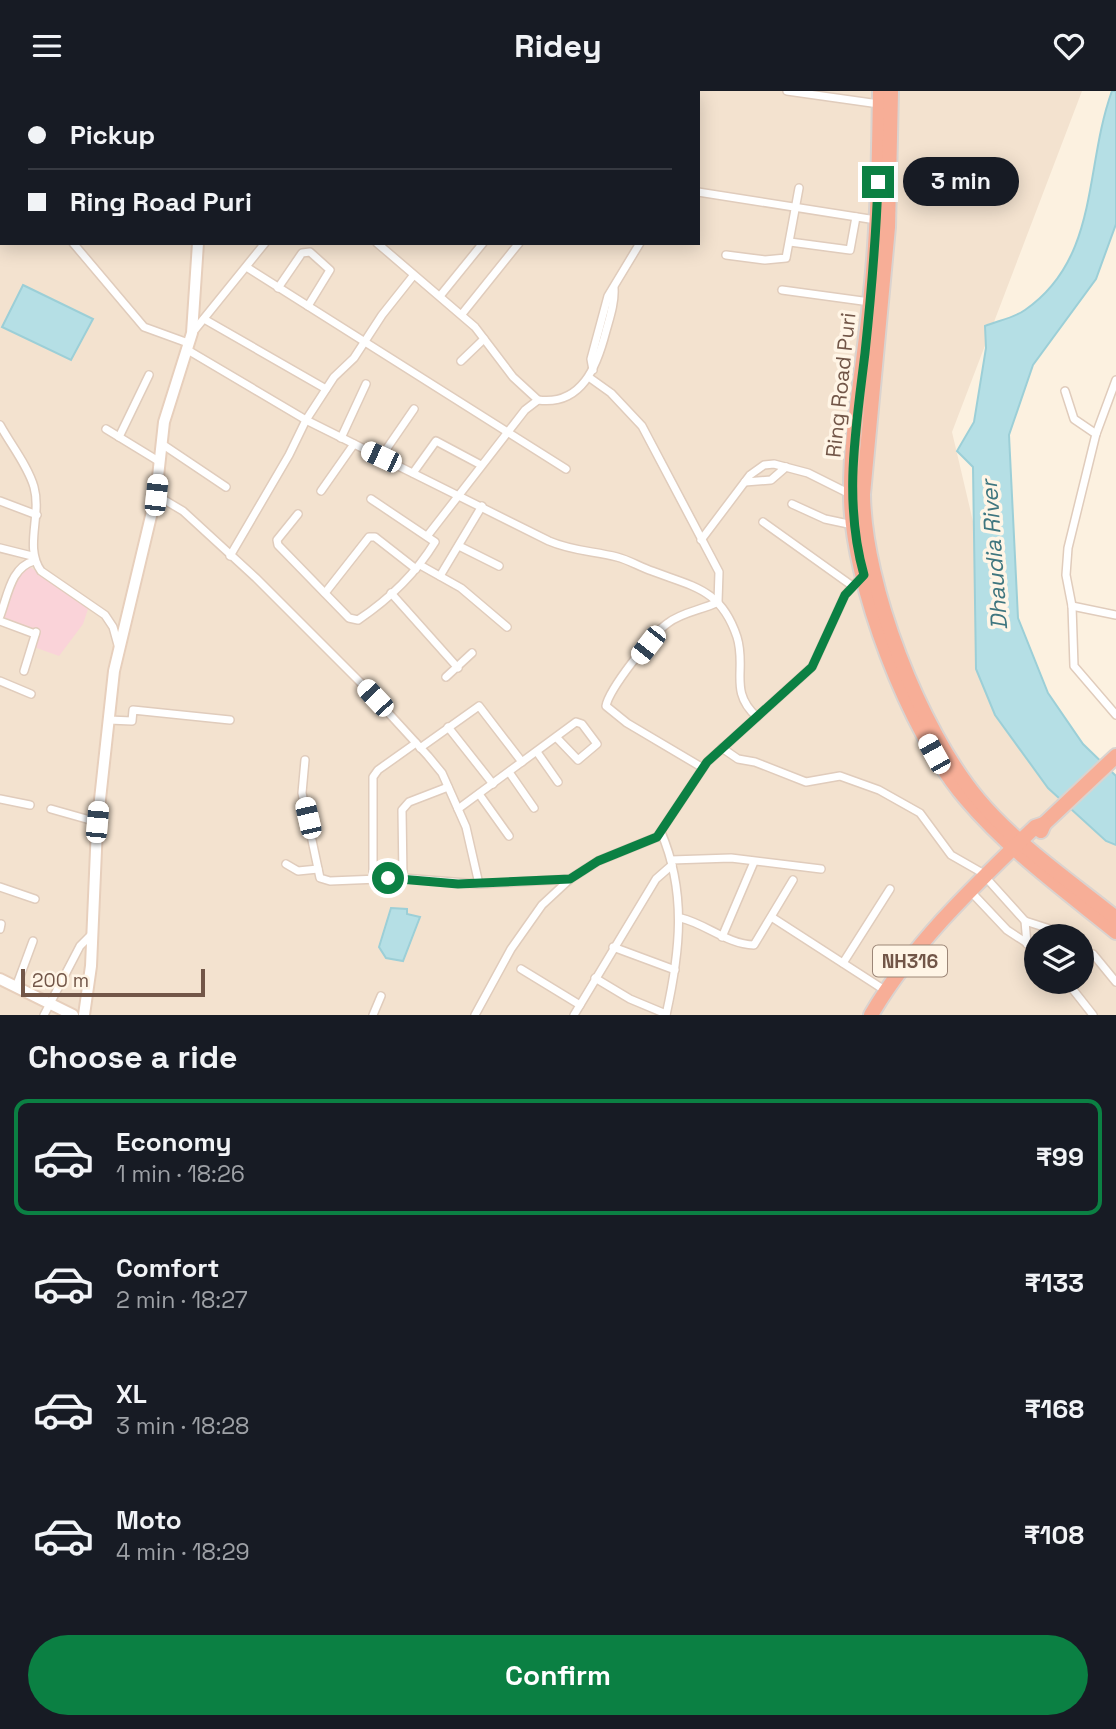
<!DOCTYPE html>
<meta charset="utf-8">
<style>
body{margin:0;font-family:"Space Grotesk",sans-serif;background:#242831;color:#f1f3f6;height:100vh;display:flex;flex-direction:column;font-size:26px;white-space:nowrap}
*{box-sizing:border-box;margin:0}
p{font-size:23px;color:#9ea1a6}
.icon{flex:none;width:38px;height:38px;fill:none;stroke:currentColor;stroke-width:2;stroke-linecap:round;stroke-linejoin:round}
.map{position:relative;height:924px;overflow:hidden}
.drawer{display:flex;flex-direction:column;background:#171b24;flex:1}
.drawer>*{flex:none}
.hud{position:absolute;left:0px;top:0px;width:700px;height:154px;box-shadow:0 4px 18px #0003;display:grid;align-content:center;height:154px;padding:0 28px;background:#171b24}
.buttons{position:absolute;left:1024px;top:833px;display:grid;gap:14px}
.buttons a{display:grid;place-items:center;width:70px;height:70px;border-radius:50%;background:#171b24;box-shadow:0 4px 18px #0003;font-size:35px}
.scale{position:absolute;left:21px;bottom:18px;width:184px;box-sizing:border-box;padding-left:7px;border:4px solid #725648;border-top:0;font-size:19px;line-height:24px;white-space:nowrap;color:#725648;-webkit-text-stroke:5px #fff5e6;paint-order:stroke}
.end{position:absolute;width:32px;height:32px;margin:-16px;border:9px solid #0b8043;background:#fff;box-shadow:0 0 0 4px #fff}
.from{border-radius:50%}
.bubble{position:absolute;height:49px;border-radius:24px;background:#171b24;box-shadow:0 4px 18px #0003;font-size:23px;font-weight:700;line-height:49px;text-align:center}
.car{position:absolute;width:21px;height:42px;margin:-21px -10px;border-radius:9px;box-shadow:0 0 5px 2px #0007;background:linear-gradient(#fff 24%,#345 0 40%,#fff 0 76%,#345 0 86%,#fff 0)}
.hud b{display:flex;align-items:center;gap:24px;height:66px;font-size:26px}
.hud b+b{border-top:2px solid #363941}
.hud i{width:18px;height:18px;background:#f1f3f6}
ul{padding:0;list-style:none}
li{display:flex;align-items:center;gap:21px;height:116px;margin:0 14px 10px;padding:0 14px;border:4px solid transparent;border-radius:14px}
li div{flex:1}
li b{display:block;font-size:26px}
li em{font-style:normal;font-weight:700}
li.current{border-color:#0b8043}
li>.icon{width:63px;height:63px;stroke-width:1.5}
h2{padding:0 28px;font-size:32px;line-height:84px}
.primary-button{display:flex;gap:14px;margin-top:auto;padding:14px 28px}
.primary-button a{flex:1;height:80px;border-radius:42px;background:#0b8043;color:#fff;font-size:28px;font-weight:700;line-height:80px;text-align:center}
header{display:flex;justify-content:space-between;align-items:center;height:91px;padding:0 28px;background:#171b24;font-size:32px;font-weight:700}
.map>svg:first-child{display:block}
</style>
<header><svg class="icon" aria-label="menu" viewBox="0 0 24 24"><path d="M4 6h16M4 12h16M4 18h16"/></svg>Ridey<svg class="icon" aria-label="heart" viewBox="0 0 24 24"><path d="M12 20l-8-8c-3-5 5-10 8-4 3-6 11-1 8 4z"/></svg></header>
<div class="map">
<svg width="1116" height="924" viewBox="0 0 1116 924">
<rect width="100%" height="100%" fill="#fcf1e0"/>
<path fill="#f3e2cf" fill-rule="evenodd" d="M 0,0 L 1082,0 L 952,341 L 975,439 L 1048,697 L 1116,739 L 1116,924 L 0,924 ZM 2,2 L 698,2 L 698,152 L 2,152 ZM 1036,845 L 1082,845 L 1082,891 L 1036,891 Z"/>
<path fill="#fad3d9" d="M 30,476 L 89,515 L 83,533 L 59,565 L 31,555 L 34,542 L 0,529 L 20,478 Z"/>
<g fill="#b5dfe5" stroke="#9ccfd7" stroke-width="2">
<path d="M 1112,0 L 1116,0 L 1116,133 L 1096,188 L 1033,274 L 1009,344 L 1018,527 L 1048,602 L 1083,653 L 1116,685 L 1116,754 L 1106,750 L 1048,697 L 995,624 L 976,578 L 973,376 L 957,360 L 974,331 L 986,257 L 985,235 C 997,230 1014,227 1025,219 C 1100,167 1084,76 1112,0 Z"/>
<path d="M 23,194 L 93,228 L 71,269 L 2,236 Z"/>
<path d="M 391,817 L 407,818 L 407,823 L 420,826 L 403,870 L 386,867 L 379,856 Z"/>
</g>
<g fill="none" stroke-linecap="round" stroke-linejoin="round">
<defs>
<g id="street">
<path d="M 599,0 L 614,2"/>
<path d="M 787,0 L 879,13"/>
<path d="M 10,2 L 11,0"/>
<path d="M 341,2 L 341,0"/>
<path d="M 438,2 L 438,0"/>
<path d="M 652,2 L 652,0"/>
<path d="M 688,2 L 689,0"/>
<path d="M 0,21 L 2,18"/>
<path d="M 0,72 L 2,73"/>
<path d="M 698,101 L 876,129"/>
<path d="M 790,151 L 850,159 L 856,126"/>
<path d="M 73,152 L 144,236 L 188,252"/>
<path d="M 377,152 L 475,236 L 513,286 L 538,309"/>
<path d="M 726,164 L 765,169 L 786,167 L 799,97"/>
<path d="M 248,177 L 566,378"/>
<path d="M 278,197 L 302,162 L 310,161 L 330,179 L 308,215"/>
<path d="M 782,199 L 870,211"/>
<path d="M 440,205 L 483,152"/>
<path d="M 462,223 L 519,152"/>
<path d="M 204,228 L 326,298"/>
<path d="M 193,241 L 265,152"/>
<path d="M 186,258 L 306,329 L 549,450 C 572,460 593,460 617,466 C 629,469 640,476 652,480 C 694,496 721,498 737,546 C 747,578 728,600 757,626"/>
<path d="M 461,270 L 484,248"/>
<path d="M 593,279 L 591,268 L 608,205 L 640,152"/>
<path d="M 590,287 L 611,302 L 642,335 L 719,481 L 718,511 C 702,519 682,521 668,532 C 653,542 609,598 606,615 L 627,632 L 703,677"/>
<path d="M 1116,289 L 1096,343 L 1068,457 L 1066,484 L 1072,515 L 1074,575 L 1116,624"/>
<path d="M 1065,300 L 1074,328 L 1096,343"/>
<path d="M 0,334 C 11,354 28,375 34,396 C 42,425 24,456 41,480 L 105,524 L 113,536 L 118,554"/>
<path d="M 106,338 L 160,371"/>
<path d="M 119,346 L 149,284"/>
<path d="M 341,347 L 366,293"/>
<path d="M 162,353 L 226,396"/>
<path d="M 381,366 L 414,318"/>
<path d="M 413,382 L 436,350 L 481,374"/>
<path d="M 745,391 L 771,389 L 786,376"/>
<path d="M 321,400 L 354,353"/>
<path d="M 156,404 L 183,420 L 256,487 L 362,593 L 428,665 L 442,682 L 466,736 L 479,793 L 570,788"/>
<path d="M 0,410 L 37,424"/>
<path d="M 792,413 L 825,428 L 853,434"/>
<path d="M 298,423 L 277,449 L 278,454 L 349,527 L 358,529 C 388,509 416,482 435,451 L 371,408"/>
<path d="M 763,431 L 851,494"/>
<path d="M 428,444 L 525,319 L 538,309 C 582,315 597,275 606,240 C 610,226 615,211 614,197"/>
<path d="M 701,449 L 750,384 L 764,374 L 774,373 L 808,382 L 850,403"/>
<path d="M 459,455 L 499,475"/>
<path d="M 0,457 L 32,465"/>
<path d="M 230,465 L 289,364 L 306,329 L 334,286 L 354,267 L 382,224 L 413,185"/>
<path d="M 420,474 L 461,497 L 507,536"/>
<path d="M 440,485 L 482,415"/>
<path d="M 325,502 L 369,446 L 375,446 L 416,478"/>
<path d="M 391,502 L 458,577"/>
<path d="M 1072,515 L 1116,524"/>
<path d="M 0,525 C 8,504 11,476 34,470"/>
<path d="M 0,530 L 35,543"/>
<path d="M 24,580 L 36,541"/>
<path d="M 446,586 L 472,562"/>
<path d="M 0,590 L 31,603"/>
<path d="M 109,629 L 132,630 L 133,619 L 230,629"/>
<path d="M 448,636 L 493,693"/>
<path d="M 420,657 L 479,615 L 522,671"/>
<path d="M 722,657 L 738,668 L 755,671 L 806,691 L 840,685 L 879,699 L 920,722 L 951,764 L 986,784"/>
<path d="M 537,661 L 558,691"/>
<path d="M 305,669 L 302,702 L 320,787 L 330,790 L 403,787 L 479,793"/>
<path d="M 509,681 L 534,717"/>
<path d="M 479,703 L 509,745"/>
<path d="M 0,708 L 30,714"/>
<path d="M 51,718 L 97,731"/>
<path d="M 458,718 L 576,631 L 582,633 L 597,653 L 578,669 L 556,646"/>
<path d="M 661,741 C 687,802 680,861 666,924"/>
<path d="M 671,769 L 731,767 L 821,778"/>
<path d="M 286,773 L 298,780 L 318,778"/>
<path d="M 373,787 L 373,686 L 378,679 L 416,652"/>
<path d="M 403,787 L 402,719 L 409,711 L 448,696"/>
<path d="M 989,790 L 1025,830 L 1053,839 L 1061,845"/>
<path d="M 0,796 L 35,808"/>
<path d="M 974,804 L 1007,839 L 1036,858"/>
<path d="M 681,827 C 706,833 727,853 754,854 L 793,789"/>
<path d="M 773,827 L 886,900"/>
<path d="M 1025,830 L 1027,853"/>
<path d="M 0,838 L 1,833"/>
<path d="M 722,846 L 754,771"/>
<path d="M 613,856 L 675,879"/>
<path d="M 1082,863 L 1093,863 L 1116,891"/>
<path d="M 843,872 L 890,798"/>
<path d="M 521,878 L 580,914"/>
<path d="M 595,887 L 630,908 L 666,923"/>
<path d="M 1067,891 L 1093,924"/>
<path d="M 16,896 L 33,850"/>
<path d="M 44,924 L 80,855 L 92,843"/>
<path d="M 373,924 L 381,905"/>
<path d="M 475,924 L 511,858 L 542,814 L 570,788 L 598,770 L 657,746 L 707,671 L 812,576 L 845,504 L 862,485"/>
<path d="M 574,924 L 656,788 L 672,774"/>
</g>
<g id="secondary">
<path d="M 205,2 L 205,0"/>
<path d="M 0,888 L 73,924"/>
<path d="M 84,924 L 91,875 L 97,736 L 114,580 L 156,404 L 164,331 L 192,242 L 198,152"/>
</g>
<g id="highway">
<path d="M 880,0 C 879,70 878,141 870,211 C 864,275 850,341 851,406 C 852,492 909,642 966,708 C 1009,759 1064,799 1116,841"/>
<path d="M 891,0 L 888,136 L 863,403 C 864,495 920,639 979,709 C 1017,754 1070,790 1116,827"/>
<path d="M 1041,740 L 1044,733 L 1116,665"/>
<path d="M 871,924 C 913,852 976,793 1035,736 L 1044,733"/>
</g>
</defs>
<use href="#street" stroke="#e0ccbc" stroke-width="10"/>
<use href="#secondary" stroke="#e7cfbc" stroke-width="14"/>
<use href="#highway" stroke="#dad3cf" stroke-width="18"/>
<use href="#street" stroke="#fff" stroke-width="7"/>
<use href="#secondary" stroke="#fff" stroke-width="10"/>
<use href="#highway" stroke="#f7ae97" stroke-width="14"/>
</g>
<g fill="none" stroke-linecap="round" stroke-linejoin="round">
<path stroke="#0b8043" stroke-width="9" d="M 388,787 L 458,793 L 570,788 L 598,770 L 657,746 L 707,671 L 812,576 L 845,504 L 864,484 C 843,410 856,337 865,262 C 871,205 876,148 878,91"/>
</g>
<g text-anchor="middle" stroke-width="7" stroke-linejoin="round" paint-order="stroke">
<rect fill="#fff5e6" stroke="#9c8677" stroke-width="2" x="873" y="854.5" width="74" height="31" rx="5"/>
<g font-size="19" font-weight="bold" fill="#725648">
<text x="910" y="877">NH316</text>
</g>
<g font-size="21" fill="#725648" stroke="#fff5e6">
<text transform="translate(841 294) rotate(-84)" y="7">Ring Road Puri</text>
</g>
<g font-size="23" font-style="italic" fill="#3f767f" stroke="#fff5e6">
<text transform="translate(994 464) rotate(-94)" y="8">Dhaudia River</text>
</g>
</g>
</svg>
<div class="buttons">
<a><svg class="icon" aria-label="layers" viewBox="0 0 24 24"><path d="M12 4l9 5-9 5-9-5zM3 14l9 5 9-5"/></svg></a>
</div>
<div class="scale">200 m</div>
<i class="end from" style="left:388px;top:787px"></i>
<i class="end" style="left:878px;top:91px"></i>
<div class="bubble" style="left:903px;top:66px;width:116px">3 min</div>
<i class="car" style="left:381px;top:366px;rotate:295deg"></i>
<i class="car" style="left:156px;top:404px;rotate:6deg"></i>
<i class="car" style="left:648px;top:554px;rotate:218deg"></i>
<i class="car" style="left:375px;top:607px;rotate:317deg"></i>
<i class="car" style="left:934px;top:663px;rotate:331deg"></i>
<i class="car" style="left:308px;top:727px;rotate:347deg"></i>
<i class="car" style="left:97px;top:731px;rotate:5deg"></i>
<div class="hud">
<b><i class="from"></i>Pickup</b>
<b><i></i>Ring Road Puri</b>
</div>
</div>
<section class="drawer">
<h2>Choose a ride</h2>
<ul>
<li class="current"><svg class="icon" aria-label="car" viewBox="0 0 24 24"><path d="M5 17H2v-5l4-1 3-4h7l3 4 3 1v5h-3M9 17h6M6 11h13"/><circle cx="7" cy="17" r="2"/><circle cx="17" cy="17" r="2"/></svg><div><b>Economy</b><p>1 min · 18:26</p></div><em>₹99</em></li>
<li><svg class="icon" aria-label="car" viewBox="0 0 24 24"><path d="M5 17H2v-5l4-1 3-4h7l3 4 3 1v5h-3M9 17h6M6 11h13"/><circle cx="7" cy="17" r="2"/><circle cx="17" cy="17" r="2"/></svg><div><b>Comfort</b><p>2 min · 18:27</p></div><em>₹133</em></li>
<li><svg class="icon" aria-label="car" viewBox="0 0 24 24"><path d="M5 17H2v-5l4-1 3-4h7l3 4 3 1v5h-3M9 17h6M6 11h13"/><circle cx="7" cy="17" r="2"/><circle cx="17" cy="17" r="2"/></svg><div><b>XL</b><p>3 min · 18:28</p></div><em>₹168</em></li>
<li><svg class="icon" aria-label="car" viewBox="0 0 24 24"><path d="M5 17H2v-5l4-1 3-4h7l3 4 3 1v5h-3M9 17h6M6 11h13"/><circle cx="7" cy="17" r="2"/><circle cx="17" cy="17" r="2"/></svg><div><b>Moto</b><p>4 min · 18:29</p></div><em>₹108</em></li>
</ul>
<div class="primary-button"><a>Confirm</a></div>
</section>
